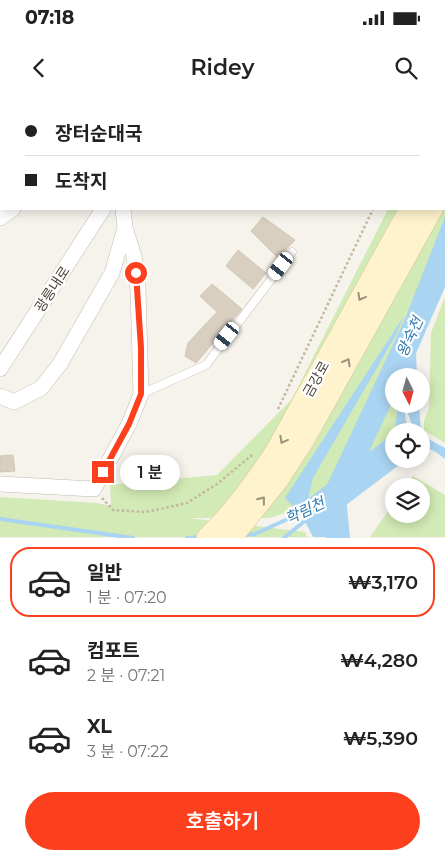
<!DOCTYPE html>
<html lang="ko">
<meta charset="utf-8">
<style>
body{margin:0;font-family:Montserrat,"Noto Sans KR",sans-serif;background:#f2f2f2;color:#222;height:100vh;display:flex;flex-direction:column;font-size:19px;white-space:nowrap}
*{box-sizing:border-box;margin:0}
p{font-size:16px;color:#767676}
.icon{flex:none;width:28px;height:28px;fill:none;stroke:currentColor;stroke-width:2;stroke-linecap:round;stroke-linejoin:round}
.map{position:relative;height:438px;overflow:hidden}
.drawer{display:flex;flex-direction:column;background:#fff;flex:1}
.drawer>*{flex:none}
.top-card{position:absolute;left:0px;top:0px;width:445px;height:110px;box-shadow:0 2px 12px #0003;display:grid;align-content:center;height:110px;padding:0 25px;background:#fff}
.needle{width:32px;rotate:174deg}
.fabs{position:absolute;left:385px;top:268px;display:grid;gap:10px}
.fabs a{display:grid;place-items:center;width:45px;height:45px;border-radius:50%;background:#fff;box-shadow:0 2px 12px #0003;font-size:25px}
.end{position:absolute;width:22px;height:22px;margin:-11px;border:6px solid #fc3f1d;background:#fff;box-shadow:0 0 0 2px #fff}
.from{border-radius:50%}
.bubble{position:absolute;height:35px;border-radius:18px;background:#fff;box-shadow:0 2px 12px #0003;font-size:16px;font-weight:600;line-height:35px;text-align:center}
.car{position:absolute;width:15px;height:30px;margin:-15px -8px;border-radius:6px;box-shadow:0 0 4px 1px #0007;background:linear-gradient(#fff 24%,#345 0 40%,#fff 0 76%,#345 0 86%,#fff 0)}
.top-card b{display:flex;align-items:center;gap:18px;height:48px;font-size:19px}
.top-card b+b{border-top:1px solid #e0e0e0}
.top-card i{width:12px;height:12px;background:#222}
ul{padding:9px 0 0;list-style:none}
li{display:flex;align-items:center;gap:15px;height:70px;margin:0 10px 8px;padding:0 15px;border:2px solid transparent;border-radius:20px}
li div{flex:1}
li b{display:block;font-size:19px}
li em{font-style:normal;font-weight:600}
li.active{border-color:#fc3f1d}
li>.icon{width:45px;height:45px;stroke-width:1.5}
.action{display:flex;gap:10px;margin-top:auto;padding:10px 25px}
.action a{flex:1;height:58px;border-radius:30px;background:#fc3f1d;color:#fff;font-size:20px;font-weight:600;line-height:58px;text-align:center}
.status{display:flex;justify-content:space-between;align-items:center;height:35px;padding:0 25px;background:#fff;direction:ltr}
.status svg{height:14px;fill:currentColor}
header{display:flex;justify-content:space-between;align-items:center;height:65px;padding:0 25px;background:#fff;font-size:22px;font-weight:600}
.map>svg:first-child{display:block}
</style>
<div class="status"><b>07:18</b><svg viewBox="0 0 49 12"><path d="M0 12V9h3v3zM5 12V6h3v6zM10 12V3h3v9zM15 12V0h3v12zM26 1h20v11H26zM47 4h2v5h-2z"/></svg></div>
<header><svg class="icon" aria-label="back" viewBox="0 0 24 24"><path d="M15 5l-7 7 7 7"/></svg>Ridey<svg class="icon" aria-label="search" viewBox="0 0 24 24"><circle cx="10" cy="10" r="6"/><path d="M15 15l6 6"/></svg></header>
<div class="map">
<svg width="445" height="438" viewBox="0 0 445 438">
<rect width="100%" height="100%" fill="#f6f3ec"/>
<g fill="#d2eab5">
<path d="M 443,0 L 445,0 L 445,160 L 404,276 L 394,276 L 394,304 L 404,304 L 404,331 L 394,331 L 394,341 L 308,406 L 269,418 L 189,418 L 305,432 L 307,437 L 0,437 L 0,397 L 97,403 L 111,406 L 110,385 L 217,375 L 292,299 L 388,109 L 444,109 Z"/>
<path d="M 445,197 L 445,343 L 424,330 L 424,321 L 429,308 L 431,233 Z"/>
<path d="M 413,376 L 445,395 L 445,437 L 370,437 L 394,403 L 394,414 L 421,414 L 421,386 L 405,386 Z"/>
</g>
<g fill="#a9d4f2">
<path d="M 445,117 L 445,187 L 416,253 L 417,276 L 399,276 L 401,229 Z"/>
<path d="M 404,216 L 397,233 L 313,378 L 308,399 L 394,333 L 394,359 L 407,359 L 342,408 L 334,425 L 346,437 L 313,437 L 302,416 L 285,398 Z"/>
<path d="M 398,304 L 403,304 L 408,331 L 395,331 Z"/>
<path d="M 405,304 L 419,304 L 421,331 L 414,331 Z"/>
<path d="M 421,335 L 445,348 L 445,359 L 436,352 L 421,345 Z"/>
</g>
<g fill="none" stroke-linecap="round" stroke-linejoin="round">
<g stroke="#a9d4f2" stroke-width="4">
<path d="M 0,419 L 133,438"/>
<path d="M 242,435 L 255,434 L 303,412"/>
<path d="M 187,438 L 200,437"/>
<path d="M 284,438 L 307,419"/>
</g>
<path stroke="#a9d4f2" stroke-width="24" d="M 338,438 L 334,398 L 413,230"/>
</g>
<g fill="#d8cfc1" stroke="#d3c7b4">
<path d="M 263,117 L 295,140 L 278,158 L 251,131 Z"/>
<path d="M 238,150 L 266,173 L 253,189 L 226,166 Z"/>
<path d="M 212,184 L 242,209 L 196,263 L 185,256 L 188,243 L 217,212 L 200,196 Z"/>
<path d="M 13,355 L 15,371 L 0,372 L 0,356 Z"/>
</g>
<g fill="none" stroke-linecap="round" stroke-linejoin="round">
<defs>
<path id="service" d="M 141,294 L 206,265 L 292,152"/>
<g id="minor">
<path d="M 69,0 L 70,1"/>
<path d="M 218,0 L 219,1"/>
<path d="M 117,1 L 118,0"/>
<path d="M 142,1 L 143,0"/>
<path d="M 237,1 L 238,0"/>
<path d="M 0,118 L 13,109"/>
<path d="M 0,269 L 103,109"/>
<path d="M 0,296 L 14,302 L 41,288 L 60,264 L 112,173 L 125,128"/>
<path d="M 0,384 L 94,389 L 129,324 L 141,294 L 138,189 L 134,156 L 125,128 L 123,109"/>
</g>
<g id="secondary">
<path d="M 428,1 L 428,0"/>
<path d="M 444,48 L 445,45"/>
<path d="M 444,88 L 445,86"/>
<path d="M 207,438 C 233,414 255,382 275,353 L 410,109"/>
<path d="M 231,438 L 277,381 L 305,338 L 432,109"/>
</g>
</defs>
<use href="#service" stroke="#c2bbae" stroke-width="9"/>
<use href="#minor" stroke="#c2bbae" stroke-width="16"/>
<use href="#secondary" stroke="#d6c79b" stroke-width="22"/>
<g stroke="#c4b79f" stroke-width="2.5" stroke-dasharray="2.5 2.5" stroke-linecap="butt">
<path d="M 278,309 L 373,109"/>
<path d="M 102,398 L 113,410 L 146,412 L 187,403 L 217,384 L 252,355"/>
</g>
<use href="#service" stroke="#fff" stroke-width="8"/>
<use href="#minor" stroke="#fff" stroke-width="15"/>
<use href="#secondary" stroke="#fff3cd" stroke-width="21"/>
</g>
<defs><path id="oneway-chevron" d="M-2-3.5L2.5 0L-2 3.5" fill="none" stroke-width="1.6" stroke-linecap="round" stroke-linejoin="round" transform="scale(1.25)"/></defs>
<g stroke="#9c937c">
<use href="#oneway-chevron" transform="translate(361 197) rotate(119)"/>
<use href="#oneway-chevron" transform="translate(347 262) rotate(-61)"/>
<use href="#oneway-chevron" transform="translate(283 340) rotate(119)"/>
<use href="#oneway-chevron" transform="translate(262 400) rotate(-52)"/>
</g>
<g fill="none" stroke-linecap="round" stroke-linejoin="round">
<path stroke="#fc3f1d" stroke-width="6" d="M 103,372 L 129,324 L 141,294 L 141,248 L 136,173"/>
</g>
<g text-anchor="middle" stroke-width="4.5" stroke-linejoin="round" paint-order="stroke">
<g font-size="14" fill="#4b4439" stroke="#fff">
<text transform="translate(52 189) rotate(-57)" y="5">광릉내로</text>
<text transform="translate(316 279) rotate(-61)" y="5">금강로</text>
</g>
<g font-size="15" font-style="italic" fill="#2e7ab2" stroke="#fff">
<text transform="translate(410 237) rotate(-65)" y="5">왕숙천</text>
<text transform="translate(305 411) rotate(-25)" y="5">학림천</text>
</g>
</g>
</svg>
<div class="fabs">
<a><svg class="needle" viewBox="-14 -14 28 28"><path d="M0-13l5 13h-10z" fill="#e53935"/><path d="M0 13l5-13h-10z" fill="#767676"/></svg></a>
<a><svg class="icon" aria-label="locate" viewBox="0 0 24 24"><circle cx="12" cy="12" r="6"/><path d="M12 2v4M12 18v4M2 12h4M18 12h4"/></svg></a>
<a><svg class="icon" aria-label="layers" viewBox="0 0 24 24"><path d="M12 4l9 5-9 5-9-5zM3 14l9 5 9-5"/></svg></a>
</div>
<i class="end from" style="left:136px;top:173px"></i>
<i class="end" style="left:103px;top:372px"></i>
<div class="bubble" style="left:120px;top:355px;width:60px">1 분</div>
<i class="car" style="left:281px;top:166px;rotate:217deg"></i>
<i class="car" style="left:227px;top:236px;rotate:218deg"></i>
<div class="top-card">
<b><i class="from"></i>장터순대국</b>
<b><i></i>도착지</b>
</div>
</div>
<section class="drawer">
<ul>
<li class="active"><svg class="icon" aria-label="car" viewBox="0 0 24 24"><path d="M5 17H2v-5l4-1 3-4h7l3 4 3 1v5h-3M9 17h6M6 11h13"/><circle cx="7" cy="17" r="2"/><circle cx="17" cy="17" r="2"/></svg><div><b>일반</b><p>1 분 · 07:20</p></div><em>₩3,170</em></li>
<li><svg class="icon" aria-label="car" viewBox="0 0 24 24"><path d="M5 17H2v-5l4-1 3-4h7l3 4 3 1v5h-3M9 17h6M6 11h13"/><circle cx="7" cy="17" r="2"/><circle cx="17" cy="17" r="2"/></svg><div><b>컴포트</b><p>2 분 · 07:21</p></div><em>₩4,280</em></li>
<li><svg class="icon" aria-label="car" viewBox="0 0 24 24"><path d="M5 17H2v-5l4-1 3-4h7l3 4 3 1v5h-3M9 17h6M6 11h13"/><circle cx="7" cy="17" r="2"/><circle cx="17" cy="17" r="2"/></svg><div><b>XL</b><p>3 분 · 07:22</p></div><em>₩5,390</em></li>
</ul>
<div class="action"><a>호출하기</a></div>
</section>
